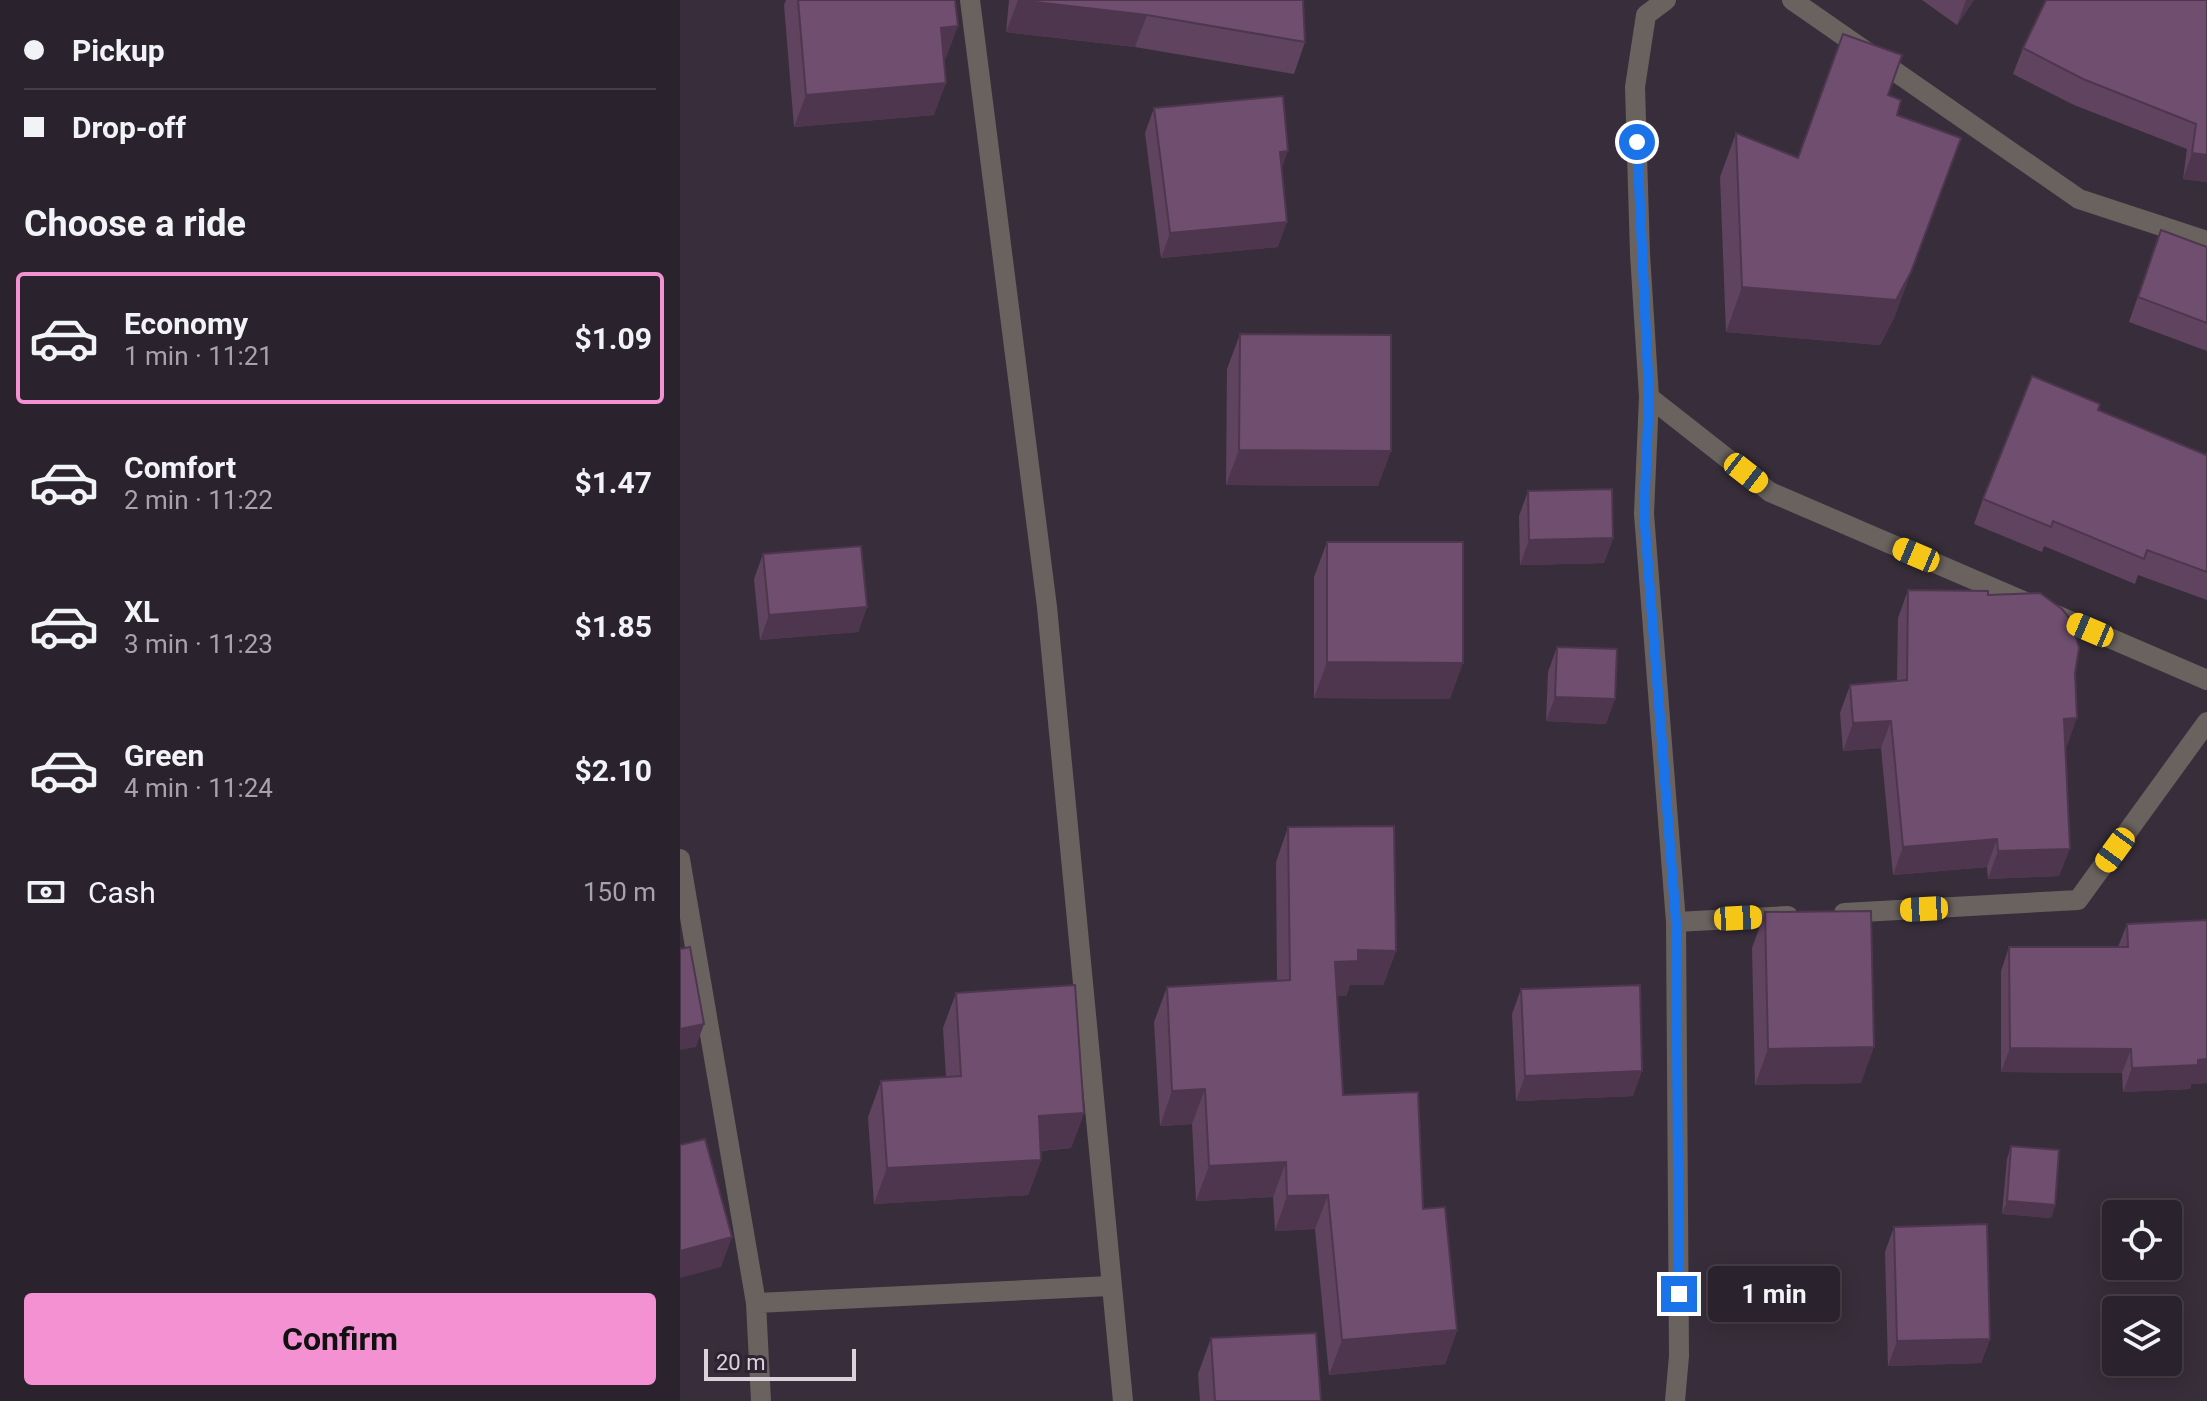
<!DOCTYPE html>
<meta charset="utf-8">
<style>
body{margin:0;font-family:Roboto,sans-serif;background:#322a34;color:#f1f3f6;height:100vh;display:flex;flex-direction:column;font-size:30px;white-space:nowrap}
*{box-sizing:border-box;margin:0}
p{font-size:26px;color:#a5a4a9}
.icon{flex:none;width:44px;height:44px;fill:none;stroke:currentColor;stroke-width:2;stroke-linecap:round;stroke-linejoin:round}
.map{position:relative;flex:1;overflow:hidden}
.details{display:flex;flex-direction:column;background:#2a222c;width:680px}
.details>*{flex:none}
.top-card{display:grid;align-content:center;height:176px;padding:0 24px;background:#2a222c}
.buttons{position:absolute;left:1422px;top:1200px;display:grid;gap:16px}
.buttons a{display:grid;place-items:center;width:80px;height:80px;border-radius:8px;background:#2a222c;box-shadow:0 4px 20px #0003,0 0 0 2px #463f48;font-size:40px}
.scale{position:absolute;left:24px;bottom:20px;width:152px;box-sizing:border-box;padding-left:8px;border:4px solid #dad3dc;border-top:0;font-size:22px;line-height:28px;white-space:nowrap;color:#dad3dc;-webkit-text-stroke:6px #2e2431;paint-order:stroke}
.end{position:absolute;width:36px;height:36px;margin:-18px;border:10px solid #1a73e8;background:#fff;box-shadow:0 0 0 4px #fff}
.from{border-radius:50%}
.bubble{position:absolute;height:56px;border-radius:8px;background:#2a222c;box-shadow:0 4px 20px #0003,0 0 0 2px #463f48;font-size:26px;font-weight:700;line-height:56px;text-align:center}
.car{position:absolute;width:24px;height:48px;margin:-24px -12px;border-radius:10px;box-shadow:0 0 6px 2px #0007;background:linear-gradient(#f5c518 24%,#345 0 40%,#f5c518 0 76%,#345 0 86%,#f5c518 0)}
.top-card b{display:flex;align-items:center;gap:28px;height:76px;font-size:30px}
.top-card b+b{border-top:2px solid #463f48}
.top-card i{width:20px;height:20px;background:#f1f3f6}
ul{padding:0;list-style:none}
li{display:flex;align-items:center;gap:24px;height:132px;margin:0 16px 12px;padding:0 8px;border:4px solid transparent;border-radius:8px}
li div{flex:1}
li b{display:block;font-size:30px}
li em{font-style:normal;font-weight:700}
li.active{border-color:#f491d3}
li>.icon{width:72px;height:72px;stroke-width:1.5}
h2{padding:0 24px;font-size:36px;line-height:96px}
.pay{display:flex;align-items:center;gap:20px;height:88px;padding:0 24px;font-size:30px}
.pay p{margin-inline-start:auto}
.button{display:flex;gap:16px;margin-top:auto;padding:16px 24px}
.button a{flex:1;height:92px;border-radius:8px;background:#f491d3;color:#111;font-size:32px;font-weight:700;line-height:92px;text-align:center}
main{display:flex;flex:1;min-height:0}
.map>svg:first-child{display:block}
</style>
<main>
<section class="details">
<div class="top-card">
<b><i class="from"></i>Pickup</b>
<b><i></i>Drop-off</b>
</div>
<h2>Choose a ride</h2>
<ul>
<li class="active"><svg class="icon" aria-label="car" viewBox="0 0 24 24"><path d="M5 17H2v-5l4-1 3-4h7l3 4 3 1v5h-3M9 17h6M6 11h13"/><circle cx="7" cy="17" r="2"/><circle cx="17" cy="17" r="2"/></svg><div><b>Economy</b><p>1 min · 11:21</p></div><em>$1.09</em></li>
<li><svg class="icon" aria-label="car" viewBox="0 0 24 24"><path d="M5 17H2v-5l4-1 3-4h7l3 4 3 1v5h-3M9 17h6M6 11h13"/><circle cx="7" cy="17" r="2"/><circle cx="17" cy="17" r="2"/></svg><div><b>Comfort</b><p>2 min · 11:22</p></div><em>$1.47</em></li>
<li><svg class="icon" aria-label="car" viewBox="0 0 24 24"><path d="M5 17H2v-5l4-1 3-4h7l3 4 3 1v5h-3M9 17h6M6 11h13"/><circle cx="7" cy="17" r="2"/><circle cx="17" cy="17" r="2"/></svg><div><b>XL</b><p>3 min · 11:23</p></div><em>$1.85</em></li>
<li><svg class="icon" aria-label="car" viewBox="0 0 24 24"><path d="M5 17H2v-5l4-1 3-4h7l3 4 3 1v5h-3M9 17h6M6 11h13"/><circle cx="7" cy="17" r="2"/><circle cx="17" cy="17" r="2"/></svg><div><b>Green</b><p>4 min · 11:24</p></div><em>$2.10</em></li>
</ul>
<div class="pay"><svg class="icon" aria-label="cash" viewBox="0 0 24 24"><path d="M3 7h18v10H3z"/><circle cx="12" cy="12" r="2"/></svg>Cash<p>150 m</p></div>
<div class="button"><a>Confirm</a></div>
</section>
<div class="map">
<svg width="1527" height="1401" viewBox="0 0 1527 1401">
<rect width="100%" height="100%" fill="#382e3b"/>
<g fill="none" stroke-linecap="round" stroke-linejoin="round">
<g stroke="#69625e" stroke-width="20">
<path d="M 290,0 L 367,607 L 443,1401"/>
<path d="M 986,0 L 966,15 L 955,87 L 960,254 L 969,397 L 964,514 L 996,922 L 999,1356 L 995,1401"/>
<path d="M 1112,0 L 1399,199 L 1527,241"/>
<path d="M 969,397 L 1090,492 L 1527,680"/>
<path d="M 0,859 L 76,1303"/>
<path d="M 1164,913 L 1398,900 L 1527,722"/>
<path d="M 996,922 L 1108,916"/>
<path d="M 81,1401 L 76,1303 L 430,1286"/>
</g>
</g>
<g fill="#5f435f">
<path d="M 106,0 L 275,0 L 266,58 L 263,59 L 254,115 L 114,127 L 104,5 Z"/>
<path d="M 329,0 L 623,0 L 625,42 L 614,74 L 455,47 L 326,32 Z"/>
<path d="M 1242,0 L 1294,0 L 1277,25 Z"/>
<path d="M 1527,0 L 1527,182 L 1503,179 L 1507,149 L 1394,105 L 1333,74 L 1343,48 Z"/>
<path d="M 1208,95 L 1217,115 L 1215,316 L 1200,345 L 1046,332 L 1040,177 L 1056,133 L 1118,158 Z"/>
<path d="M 474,108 L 602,169 L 598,247 L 481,258 L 465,133 Z"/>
<path d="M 1481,230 L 1527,247 L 1527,351 L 1449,322 Z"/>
<path d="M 560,334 L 698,486 L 546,485 L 547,369 Z"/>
<path d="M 1418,410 L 1526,455 L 1527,453 L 1527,600 L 1458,575 L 1455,584 L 1364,546 L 1362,552 L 1294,524 L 1303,499 Z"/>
<path d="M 848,491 L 933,538 L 924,563 L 840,565 L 839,516 Z"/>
<path d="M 647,542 L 770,699 L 634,698 L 634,577 Z"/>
<path d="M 83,554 L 187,607 L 178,632 L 80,640 L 74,579 Z"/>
<path d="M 1228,590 L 1308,595 L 1395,673 L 1387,746 L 1386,746 L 1379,876 L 1308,879 L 1307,867 L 1213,875 L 1201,748 L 1163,751 L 1160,713 L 1170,685 L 1217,681 L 1218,618 Z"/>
<path d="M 877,647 L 926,724 L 866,721 L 868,672 Z"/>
<path d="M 608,827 L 716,951 L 703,985 L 670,985 L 666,996 L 657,996 L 663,1095 L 743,1209 L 777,1330 L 765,1364 L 649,1375 L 635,1229 L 595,1231 L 593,1197 L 516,1201 L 512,1124 L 480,1126 L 474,1022 L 487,987 L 597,981 L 596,862 Z"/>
<path d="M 1085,912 L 1181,1083 L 1075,1085 L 1072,948 Z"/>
<path d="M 1527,920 L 1527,1083 L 1511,1084 L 1510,1089 L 1443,1092 L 1442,1073 L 1321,1072 L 1321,971 L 1329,947 L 1438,947 L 1447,924 Z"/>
<path d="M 841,989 L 953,1096 L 836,1101 L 832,1014 Z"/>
<path d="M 276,993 L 404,1113 L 391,1148 L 361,1151 L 361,1160 L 348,1195 L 194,1204 L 188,1117 L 201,1081 L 266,1077 L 263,1028 Z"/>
<path d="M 1331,1146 L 1375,1205 L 1371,1218 L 1322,1214 L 1327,1159 Z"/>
<path d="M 1214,1227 L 1310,1339 L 1301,1363 L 1208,1366 L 1205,1252 Z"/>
<path d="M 531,1338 L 641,1401 L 520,1401 L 518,1374 Z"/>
</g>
<g fill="#4e374e">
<path d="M 338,0 L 467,15 L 455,47 L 326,32 Z"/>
<path d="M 1286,0 L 1294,0 L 1277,25 Z"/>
<path d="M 278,26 L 266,58 L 249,60 L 261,28 Z"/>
<path d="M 266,83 L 254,115 L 114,127 L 126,95 Z"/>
<path d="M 1281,138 L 1215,316 L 1200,345 L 1046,332 L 1062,287 Z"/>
<path d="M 608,151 L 599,176 L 600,152 Z"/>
<path d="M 1512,153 L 1527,155 L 1527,182 L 1503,179 Z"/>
<path d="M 607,222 L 598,247 L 481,258 L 490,233 Z"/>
<path d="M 559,450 L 711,451 L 698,486 L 546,485 Z"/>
<path d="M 933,538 L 924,563 L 840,565 L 849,540 Z"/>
<path d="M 187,607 L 178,632 L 80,640 L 89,615 Z"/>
<path d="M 647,662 L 783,663 L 770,699 L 634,698 Z"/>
<path d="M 875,697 L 935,699 L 926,724 L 866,721 Z"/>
<path d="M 1397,718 L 1387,746 L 1374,746 L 1384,719 Z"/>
<path d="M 1211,721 L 1201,748 L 1163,751 L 1173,723 Z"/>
<path d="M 1317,839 L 1307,867 L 1213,875 L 1223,847 Z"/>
<path d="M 1390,849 L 1379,876 L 1308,879 L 1318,851 Z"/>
<path d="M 678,950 L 716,951 L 703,985 L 670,985 L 666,996 L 642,997 L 655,962 Z"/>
<path d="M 24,1024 L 16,1047 L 0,1050 L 0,1029 Z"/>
<path d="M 1194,1047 L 1181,1083 L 1075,1085 L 1088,1049 Z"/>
<path d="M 1330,1048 L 1451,1049 L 1442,1073 L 1321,1072 Z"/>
<path d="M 1527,1059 L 1527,1083 L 1511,1084 L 1510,1089 L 1443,1092 L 1452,1068 Z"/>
<path d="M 962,1071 L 953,1096 L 836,1101 L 845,1076 Z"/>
<path d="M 525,1089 L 512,1124 L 480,1126 L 492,1091 Z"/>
<path d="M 404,1113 L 391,1148 L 346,1152 L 359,1116 Z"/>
<path d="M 361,1160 L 348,1195 L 194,1204 L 207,1168 Z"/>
<path d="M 606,1162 L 593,1197 L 516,1201 L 529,1166 Z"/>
<path d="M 648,1195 L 635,1229 L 595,1231 L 607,1196 Z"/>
<path d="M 1327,1201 L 1375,1205 L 1371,1218 L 1322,1214 Z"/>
<path d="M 52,1237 L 41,1267 L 0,1278 L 0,1251 Z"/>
<path d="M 777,1330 L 765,1364 L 649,1375 L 662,1340 Z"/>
<path d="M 1310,1339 L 1301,1363 L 1208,1366 L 1217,1341 Z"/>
</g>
<g fill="#6f4e6f" stroke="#4e374e" stroke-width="2">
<path d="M 118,0 L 275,0 L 278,26 L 261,28 L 266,83 L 126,95 Z"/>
<path d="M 338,0 L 623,0 L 625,42 L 467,15 Z"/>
<path d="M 1366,0 L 1527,0 L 1527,155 L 1512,153 L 1516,124 L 1403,79 L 1343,48 Z"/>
<path d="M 1163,34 L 1222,55 L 1208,95 L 1221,100 L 1217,115 L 1281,138 L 1231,272 L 1216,300 L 1062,287 L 1056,133 L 1118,158 Z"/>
<path d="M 603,96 L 608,151 L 600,152 L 607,222 L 490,233 L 474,108 Z"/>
<path d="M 1481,230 L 1527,247 L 1527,323 L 1458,297 Z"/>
<path d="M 560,334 L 711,335 L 711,451 L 559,450 Z"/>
<path d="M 1352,376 L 1420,404 L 1418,410 L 1526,455 L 1527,453 L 1527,572 L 1467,550 L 1464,559 L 1373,521 L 1371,527 L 1303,499 Z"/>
<path d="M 932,489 L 933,538 L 849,540 L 848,491 Z"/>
<path d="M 647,542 L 783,542 L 783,663 L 647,662 Z"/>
<path d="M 181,546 L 187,607 L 89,615 L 83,554 Z"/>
<path d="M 1228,590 L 1308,591 L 1308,595 L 1360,593 L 1382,609 L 1391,620 L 1399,648 L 1395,673 L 1397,718 L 1384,719 L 1390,849 L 1318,851 L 1317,839 L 1223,847 L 1211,721 L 1173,723 L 1170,685 L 1227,680 Z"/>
<path d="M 877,647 L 937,649 L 935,699 L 875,697 Z"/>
<path d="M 714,826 L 716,951 L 678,950 L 678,961 L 655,962 L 663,1095 L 738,1092 L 743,1209 L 765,1207 L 777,1330 L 662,1340 L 648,1195 L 607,1196 L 606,1162 L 529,1166 L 525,1089 L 492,1091 L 487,987 L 610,980 L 608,827 Z"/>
<path d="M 1191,911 L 1194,1047 L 1088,1049 L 1085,912 Z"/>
<path d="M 1527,920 L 1527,1059 L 1518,1060 L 1518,1065 L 1452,1068 L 1451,1049 L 1330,1048 L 1329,947 L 1448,947 L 1447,924 Z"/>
<path d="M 10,947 L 24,1024 L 0,1029 L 0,949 Z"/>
<path d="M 395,985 L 404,1113 L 359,1116 L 361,1160 L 207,1168 L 201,1081 L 281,1076 L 276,993 Z"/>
<path d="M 960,985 L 962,1071 L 845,1076 L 841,989 Z"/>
<path d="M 25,1139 L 52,1237 L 0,1251 L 0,1145 Z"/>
<path d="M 1331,1146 L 1379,1150 L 1375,1205 L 1327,1201 Z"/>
<path d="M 1307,1224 L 1310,1339 L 1217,1341 L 1214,1227 Z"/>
<path d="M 636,1333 L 641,1401 L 535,1401 L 531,1338 Z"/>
</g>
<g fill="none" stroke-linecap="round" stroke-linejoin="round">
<path stroke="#1a73e8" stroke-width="10" d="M 957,142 L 969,397 L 964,514 L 996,922 L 999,1294"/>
</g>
</svg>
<div class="buttons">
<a><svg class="icon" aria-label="locate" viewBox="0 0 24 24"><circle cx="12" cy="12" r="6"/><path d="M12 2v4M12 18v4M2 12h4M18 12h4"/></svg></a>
<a><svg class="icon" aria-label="layers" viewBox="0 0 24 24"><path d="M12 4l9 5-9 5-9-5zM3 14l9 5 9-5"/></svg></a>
</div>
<div class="scale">20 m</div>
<i class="end from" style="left:957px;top:142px"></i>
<i class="end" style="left:999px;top:1294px"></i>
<div class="bubble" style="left:1028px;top:1266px;width:132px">1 min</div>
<i class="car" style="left:1066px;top:473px;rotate:128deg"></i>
<i class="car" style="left:1236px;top:555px;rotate:293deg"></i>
<i class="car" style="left:1410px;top:630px;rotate:293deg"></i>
<i class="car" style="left:1435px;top:850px;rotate:216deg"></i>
<i class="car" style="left:1244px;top:909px;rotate:267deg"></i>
<i class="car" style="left:1058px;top:918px;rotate:87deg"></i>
</div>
</main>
